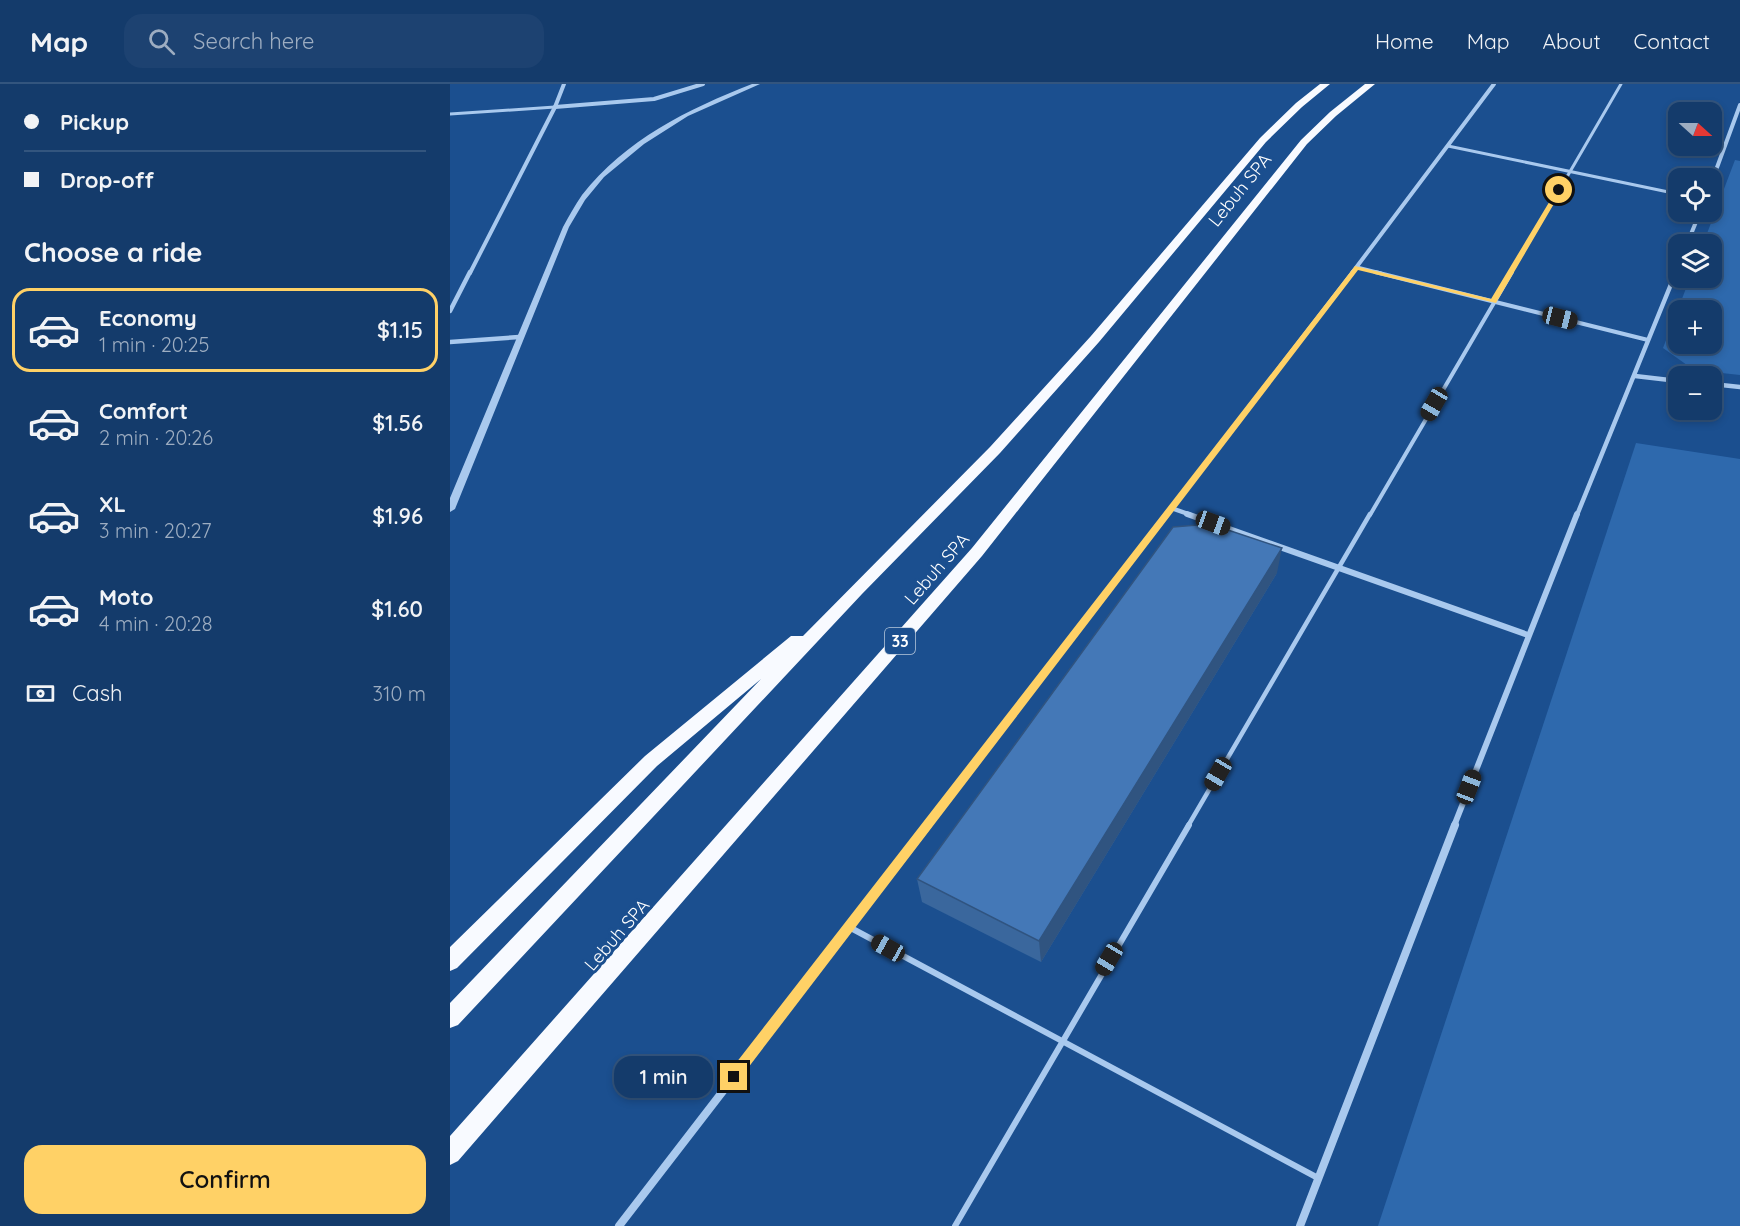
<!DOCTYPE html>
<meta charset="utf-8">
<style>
body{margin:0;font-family:Quicksand,sans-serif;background:#1d4271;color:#f1f3f6;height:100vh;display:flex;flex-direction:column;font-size:22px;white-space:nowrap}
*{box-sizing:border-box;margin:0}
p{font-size:20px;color:#9dadc1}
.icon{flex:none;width:33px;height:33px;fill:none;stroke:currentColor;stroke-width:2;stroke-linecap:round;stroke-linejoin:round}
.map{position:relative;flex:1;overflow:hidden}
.sheet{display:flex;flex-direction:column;background:#143b6b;width:450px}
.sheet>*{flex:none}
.guide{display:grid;align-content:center;height:132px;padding:0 24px;background:#143b6b}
.needle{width:39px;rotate:111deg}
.fabs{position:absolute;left:1218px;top:18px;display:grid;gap:12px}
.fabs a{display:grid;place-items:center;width:54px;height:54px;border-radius:12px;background:#143b6b;box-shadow:0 3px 9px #0003,0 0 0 2px #33557e;font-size:30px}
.end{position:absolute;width:27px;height:27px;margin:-14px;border:8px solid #ffd166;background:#111;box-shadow:0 0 0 3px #111}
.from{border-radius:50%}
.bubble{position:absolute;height:42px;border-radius:18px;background:#143b6b;box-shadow:0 3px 9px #0003,0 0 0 2px #33557e;font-size:20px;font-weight:600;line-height:42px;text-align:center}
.car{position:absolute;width:18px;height:36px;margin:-18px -9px;border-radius:8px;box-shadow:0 0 4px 2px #0007;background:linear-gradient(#222 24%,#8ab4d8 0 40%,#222 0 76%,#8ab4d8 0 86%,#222 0)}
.guide b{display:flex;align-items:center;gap:21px;height:57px;font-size:22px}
.guide b+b{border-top:2px solid #33557e}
.guide i{width:15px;height:15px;background:#f1f3f6}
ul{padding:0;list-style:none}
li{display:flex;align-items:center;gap:18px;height:84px;margin:0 12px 9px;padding:0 12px;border:3px solid transparent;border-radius:18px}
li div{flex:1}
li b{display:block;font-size:22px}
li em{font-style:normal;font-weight:600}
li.active{border-color:#ffd166}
li>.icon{width:54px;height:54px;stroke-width:1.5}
h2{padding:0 24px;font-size:27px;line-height:72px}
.pay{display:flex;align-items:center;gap:15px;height:66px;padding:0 24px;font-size:22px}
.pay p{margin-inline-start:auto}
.action{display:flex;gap:12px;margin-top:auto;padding:12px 24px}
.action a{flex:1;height:69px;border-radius:18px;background:#ffd166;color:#111;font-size:24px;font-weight:600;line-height:69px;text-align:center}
header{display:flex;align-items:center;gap:36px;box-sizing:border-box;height:84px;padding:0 30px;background:#143b6b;border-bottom:2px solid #33557e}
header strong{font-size:28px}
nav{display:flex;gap:33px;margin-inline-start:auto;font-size:21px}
.search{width:420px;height:54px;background:#1d4271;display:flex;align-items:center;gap:15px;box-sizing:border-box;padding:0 21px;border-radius:18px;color:#9dadc1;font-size:22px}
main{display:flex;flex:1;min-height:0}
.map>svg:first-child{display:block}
</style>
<header>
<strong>Map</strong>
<div class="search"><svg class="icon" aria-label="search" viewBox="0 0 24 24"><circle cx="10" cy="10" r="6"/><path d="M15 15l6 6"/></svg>Search here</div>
<nav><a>Home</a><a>Map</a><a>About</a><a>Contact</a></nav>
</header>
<main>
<section class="sheet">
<div class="guide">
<b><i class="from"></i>Pickup</b>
<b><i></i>Drop-off</b>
</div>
<h2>Choose a ride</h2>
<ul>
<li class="active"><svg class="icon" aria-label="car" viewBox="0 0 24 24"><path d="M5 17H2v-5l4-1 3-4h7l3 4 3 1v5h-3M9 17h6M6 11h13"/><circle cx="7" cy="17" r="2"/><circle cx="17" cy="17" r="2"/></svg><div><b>Economy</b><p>1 min · 20:25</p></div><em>$1.15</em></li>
<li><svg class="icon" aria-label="car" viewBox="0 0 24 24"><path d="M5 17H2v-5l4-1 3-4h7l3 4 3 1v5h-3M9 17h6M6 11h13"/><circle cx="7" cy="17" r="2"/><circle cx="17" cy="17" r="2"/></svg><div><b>Comfort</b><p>2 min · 20:26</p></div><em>$1.56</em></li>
<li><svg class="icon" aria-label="car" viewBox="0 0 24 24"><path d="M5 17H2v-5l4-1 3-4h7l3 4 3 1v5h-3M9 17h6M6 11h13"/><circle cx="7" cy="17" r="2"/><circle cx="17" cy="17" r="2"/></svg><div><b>XL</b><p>3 min · 20:27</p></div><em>$1.96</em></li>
<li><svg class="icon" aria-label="car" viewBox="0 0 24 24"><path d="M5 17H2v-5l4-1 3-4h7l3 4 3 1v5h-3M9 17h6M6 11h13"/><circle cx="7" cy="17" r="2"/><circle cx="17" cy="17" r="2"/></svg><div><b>Moto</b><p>4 min · 20:28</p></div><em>$1.60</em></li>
</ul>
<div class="pay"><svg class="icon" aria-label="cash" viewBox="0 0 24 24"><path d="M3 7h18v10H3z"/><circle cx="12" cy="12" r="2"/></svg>Cash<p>310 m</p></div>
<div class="action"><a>Confirm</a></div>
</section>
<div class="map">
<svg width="1290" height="1142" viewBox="0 0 1290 1142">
<rect width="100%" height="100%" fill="#1b4f8f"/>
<g fill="#2e69ad" fill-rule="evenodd">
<path d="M 1285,76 L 1290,77 L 1290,291 L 1244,286 L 1213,264 L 1240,194 L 1262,194 L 1262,160 L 1253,160 ZM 1228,226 L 1262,226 L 1262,260 L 1228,260 Z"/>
<path d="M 1186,359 L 1290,375 L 1290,1142 L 928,1142 Z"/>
</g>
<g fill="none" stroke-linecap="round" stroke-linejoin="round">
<g stroke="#a9c9ee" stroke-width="3">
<path d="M 0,30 L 105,23"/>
<path d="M 998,62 L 1228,110"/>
<path d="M 907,183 L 931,189"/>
<path d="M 1061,189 L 1171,0"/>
</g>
<g stroke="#a9c9ee" stroke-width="4">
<path d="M 925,188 L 1198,256"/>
<path d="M 920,431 L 1062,188"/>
</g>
<path stroke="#a9c9ee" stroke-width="4.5" d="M 738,742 L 920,430"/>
<g stroke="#a9c9ee" stroke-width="6">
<path d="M 399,843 L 868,1094"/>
<path d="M 505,1142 L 739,741"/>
</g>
<g stroke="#a9c9ee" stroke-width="4">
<path d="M 105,23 L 204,15 L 253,0"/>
<path d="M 1262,97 L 1290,21"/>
<path d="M 1237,160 L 1250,128"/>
<path d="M 20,189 L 105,23 L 114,0"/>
<path d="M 902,189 L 1044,0"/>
<path d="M 1225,189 L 1228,182"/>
</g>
<g stroke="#a9c9ee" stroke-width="4.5">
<path d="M 0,227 L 20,188"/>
<path d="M 0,258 L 69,253"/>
<path d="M 1185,292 L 1228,297"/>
<path d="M 1262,300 L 1290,303"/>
<path d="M 721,424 L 741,431"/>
<path d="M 716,431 L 903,188"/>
<path d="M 1127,431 L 1226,188"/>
</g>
<g stroke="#a9c9ee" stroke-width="6">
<path d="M 737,430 L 1078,551"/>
<path d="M 476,742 L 717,430"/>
<path d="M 1004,742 L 1127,430"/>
</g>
<g stroke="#a9c9ee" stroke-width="8">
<path d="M 169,1142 L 478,741"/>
<path d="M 850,1142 L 1005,741"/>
</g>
<path fill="#a9c9ee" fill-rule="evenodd" d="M 302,0 L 310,0 L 238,32 L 194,60 L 154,93 L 135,116 L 119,143 L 5,425 L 0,428 L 0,414 L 113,143 C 119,132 125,121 132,111 C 175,56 238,25 302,0 Z"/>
<g fill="#f8faff" fill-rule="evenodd">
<path d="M 870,0 L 880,0 L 852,23 L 816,58 L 649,258 L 550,369 L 412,510 L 8,941 L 0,944 L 0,919 L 311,595 L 207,682 L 7,884 L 0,887 L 0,863 L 195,672 L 341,552 L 353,552 L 540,363 L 641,252 L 810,54 L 846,19 Z"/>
<path d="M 915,0 L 925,0 L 886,32 L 857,60 L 532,472 L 8,1077 L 0,1081 L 0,1052 L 522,464 L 851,56 L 880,28 Z"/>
</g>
</g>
<path fill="#3a679d" d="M 827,489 L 591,878 L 472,818 L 467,795 Z"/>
<path fill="#305480" d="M 832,464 L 827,489 L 591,878 L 589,857 Z"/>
<path fill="#4478b7" stroke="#305480" stroke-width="1.5" d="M 760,440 L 832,464 L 589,857 L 467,795 L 723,443 Z"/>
<path fill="#ffd166" d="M 1107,105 L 1112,106 L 1046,219 L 908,186 L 288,997 L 284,999 L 279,997 L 277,993 L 279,988 L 905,182 L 1041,215 Z"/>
<g text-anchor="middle" stroke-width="6" stroke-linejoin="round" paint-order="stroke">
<rect fill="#1b4f8f" stroke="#bbcadd" stroke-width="1.5" x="435" y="544" width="30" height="26" rx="4.5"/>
<g font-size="16" font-weight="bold" fill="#fff">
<text x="450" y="563">33</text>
</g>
<g font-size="18" fill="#fff" stroke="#1b4f8f">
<text transform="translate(790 106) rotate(-51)" y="6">Lebuh SPA</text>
<text transform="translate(487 485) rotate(-49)" y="6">Lebuh SPA</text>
<text transform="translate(167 851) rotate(-49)" y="6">Lebuh SPA</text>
</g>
</g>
</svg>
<div class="fabs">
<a><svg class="needle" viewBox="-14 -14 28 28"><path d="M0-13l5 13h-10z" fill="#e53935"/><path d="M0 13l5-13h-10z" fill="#9dadc1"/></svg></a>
<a><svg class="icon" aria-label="locate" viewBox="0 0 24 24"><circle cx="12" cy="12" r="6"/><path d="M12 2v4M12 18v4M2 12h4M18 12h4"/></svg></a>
<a><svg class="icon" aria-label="layers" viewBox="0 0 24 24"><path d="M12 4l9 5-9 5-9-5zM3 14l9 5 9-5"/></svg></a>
<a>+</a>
<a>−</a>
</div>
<i class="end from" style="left:1109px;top:106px"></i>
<i class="end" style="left:284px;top:993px"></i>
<div class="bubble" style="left:164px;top:972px;width:99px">1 min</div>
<i class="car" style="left:1110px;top:234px;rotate:104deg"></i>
<i class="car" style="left:984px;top:320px;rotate:210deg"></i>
<i class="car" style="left:763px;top:439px;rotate:110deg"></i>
<i class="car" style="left:768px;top:690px;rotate:210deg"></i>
<i class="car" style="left:1019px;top:703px;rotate:21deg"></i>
<i class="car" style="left:438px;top:864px;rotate:299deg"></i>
<i class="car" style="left:659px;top:875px;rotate:211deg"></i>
</div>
</main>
